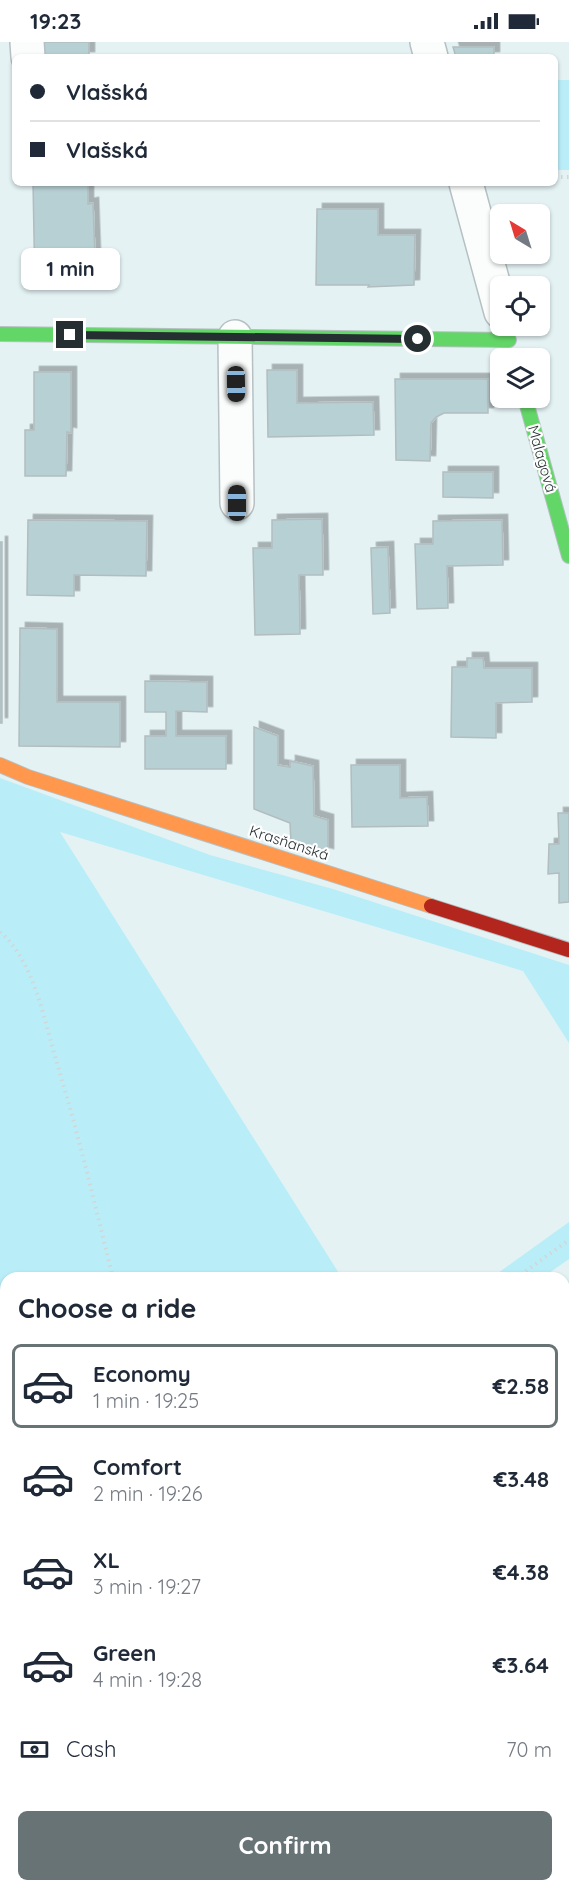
<!DOCTYPE html>
<meta charset="utf-8">
<style>
body{margin:0;font-family:Quicksand,sans-serif;background:#f2f2f3;color:#1f2937;height:100vh;display:flex;flex-direction:column;font-size:22px;white-space:nowrap}
*{box-sizing:border-box;margin:0}
p{font-size:20px;color:#747a83}
.icon{flex:none;width:33px;height:33px;fill:none;stroke:currentColor;stroke-width:2;stroke-linecap:round;stroke-linejoin:round}
.map{position:relative;flex:1;overflow:hidden}
.drawer{position:absolute;left:0px;top:1230px;width:570px;height:620px;display:flex;flex-direction:column;background:#fff;border-radius:18px 18px 0 0;box-shadow:0 2px 4px #0004}
.drawer>*{flex:none}
.guide{position:absolute;left:12px;top:12px;width:546px;height:132px;border-radius:9px;box-shadow:0 2px 4px #0004;display:grid;align-content:center;height:132px;padding:0 18px;background:#fff}
.needle{width:39px;rotate:322deg}
.buttons{position:absolute;left:490px;top:162px;display:grid;gap:12px}
.buttons a{display:grid;place-items:center;width:60px;height:60px;border-radius:9px;background:#fff;box-shadow:0 2px 4px #0004;font-size:30px}
.end{position:absolute;width:27px;height:27px;margin:-14px;border:8px solid #252e30;background:#fff;box-shadow:0 0 0 3px #fff}
.from{border-radius:50%}
.bubble{position:absolute;height:42px;border-radius:9px;background:#fff;box-shadow:0 2px 4px #0004;font-size:20px;font-weight:700;line-height:42px;text-align:center}
.car{position:absolute;width:18px;height:36px;margin:-18px -9px;border-radius:8px;box-shadow:0 0 4px 2px #0007;background:linear-gradient(#222 24%,#8ab4d8 0 40%,#222 0 76%,#8ab4d8 0 86%,#222 0)}
.guide b{display:flex;align-items:center;gap:21px;height:57px;font-size:22px}
.guide b+b{border-top:2px solid #e0e1e3}
.guide i{width:15px;height:15px;background:#1f2937}
ul{padding:0;list-style:none}
li{display:flex;align-items:center;gap:18px;height:84px;margin:0 12px 9px;padding:0 6px;border:3px solid transparent;border-radius:9px}
li div{flex:1}
li b{display:block;font-size:22px}
li em{font-style:normal;font-weight:700}
li.selected{border-color:#687375}
li>.icon{width:54px;height:54px;stroke-width:1.5}
h2{padding:0 18px;font-size:27px;line-height:72px}
.pay{display:flex;align-items:center;gap:15px;height:66px;padding:0 18px;font-size:22px}
.pay p{margin-inline-start:auto}
.cta{display:flex;gap:12px;margin-top:auto;padding:12px 18px}
.cta a{flex:1;height:69px;border-radius:9px;background:#687375;color:#fff;font-size:24px;font-weight:700;line-height:69px;text-align:center}
.status{display:flex;justify-content:space-between;align-items:center;height:42px;padding:0 30px;background:#fff;direction:ltr}
.status svg{height:16px;fill:currentColor}
.map>svg:first-child{display:block}
</style>
<div class="status"><b>19:23</b><svg viewBox="0 0 49 12"><path d="M0 12V9h3v3zM5 12V6h3v6zM10 12V3h3v9zM15 12V0h3v12zM26 1h20v11H26zM47 4h2v5h-2z"/></svg></div>
<div class="map">
<svg width="569" height="1849" viewBox="0 0 569 1849">
<defs>
<filter id="shadow"><feDropShadow dx="5.5" dy="-5.5" stdDeviation="0" flood-color="#0004"/></filter>
</defs>
<rect width="100%" height="100%" fill="#e4f2f4"/>
<g fill="#b9eef8">
<rect x="555" y="38" width="14" height="90"/>
<path d="M 0,736 L 210,813 L 333,847 L 569,923 L 569,1001 L 523,929 L 60,790 L 342,1236 L 6,1236 L 6,1844 L 564,1844 L 564,1652 L 569,1661 L 569,1849 L 0,1849 Z"/>
<path d="M 569,1180 L 569,1217 L 542,1236 L 491,1236 Z"/>
</g>
<g fill="#b7d0d4" stroke="#b2bdbf" stroke-width="1.5" filter="url(#shadow)">
<rect x="44" y="0" width="45" height="15"/>
<path d="M 453,5 L 494,5 L 494,15 L 456,15 Z"/>
<path d="M 33,141 L 88,141 L 88,162 L 93,161 L 95,215 L 57,216 L 57,247 L 35,247 Z"/>
<path d="M 317,167 L 378,167 L 378,193 L 415,193 L 414,243 L 368,245 L 369,243 L 316,243 Z"/>
<path d="M 267,328 L 297,328 L 297,361 L 373,360 L 374,393 L 268,395 Z"/>
<path d="M 34,330 L 71,330 L 71,391 L 67,390 L 66,434 L 25,434 L 25,388 L 34,388 Z"/>
<path d="M 395,337 L 488,337 L 488,371 L 444,371 L 436,375 L 431,381 L 430,419 L 396,418 Z"/>
<path d="M 443,430 L 493,430 L 493,456 L 443,455 Z"/>
<path d="M 322,477 L 323,533 L 299,533 L 300,592 L 255,593 L 253,506 L 272,506 L 272,478 Z"/>
<path d="M 28,478 L 147,479 L 146,534 L 74,533 L 74,554 L 27,553 Z"/>
<path d="M 502,478 L 503,523 L 447,524 L 448,566 L 417,567 L 415,502 L 433,502 L 433,479 Z"/>
<rect x="0" y="500" width="2" height="181"/>
<path d="M 388,505 L 390,571 L 373,572 L 371,506 Z"/>
<path d="M 20,586 L 57,587 L 57,660 L 120,660 L 120,705 L 19,704 Z"/>
<path d="M 467,616 L 483,616 L 484,626 L 532,626 L 532,660 L 496,661 L 496,696 L 451,695 L 452,625 L 467,625 Z"/>
<path d="M 145,639 L 207,640 L 207,670 L 176,669 L 176,694 L 226,694 L 226,727 L 145,727 L 145,694 L 166,694 L 166,670 L 145,670 Z"/>
<path d="M 254,685 L 278,694 L 278,723 L 290,725 L 290,719 L 313,724 L 314,774 L 328,778 L 328,812 L 291,801 L 290,781 L 254,767 Z"/>
<path d="M 351,723 L 400,723 L 400,756 L 427,755 L 428,784 L 352,785 Z"/>
<path d="M 558,771 L 569,771 L 569,860 L 559,861 L 559,831 L 548,832 L 549,802 L 559,802 Z"/>
</g>
<g fill="none" stroke-linecap="round" stroke-linejoin="round">
<defs>
<g id="street">
<path d="M 27,0 L 28,15"/>
<path d="M 427,0 L 431,15"/>
<path d="M 466,141 L 501,270"/>
<path d="M 235,295 L 237,461"/>
</g>
<g id="fast">
<path d="M 0,292 L 509,298"/>
<path d="M 525,356 L 569,514"/>
</g>
<path id="slow" d="M 0,723 L 28,735 L 431,864"/>
<path id="jam" d="M 431,864 L 569,908"/>
</defs>
<use href="#street" stroke="#b6c0c2" stroke-width="36"/>
<use href="#fast" stroke="#b6c0c2" stroke-width="16"/>
<use href="#slow" stroke="#b6c0c2" stroke-width="16"/>
<use href="#jam" stroke="#b6c0c2" stroke-width="16"/>
<g stroke="#d2d6d6" stroke-width="4" stroke-dasharray="1.5 4.5" stroke-linecap="butt">
<path d="M 555,135 L 569,135"/>
<path d="M 0,890 C 34,919 44,977 56,1018 C 78,1090 95,1163 113,1236"/>
<path d="M 516,1236 L 569,1198"/>
<path d="M 564,1603 L 569,1612"/>
<path d="M 256,1844 L 257,1849"/>
</g>
<use href="#street" stroke="#fbfdfd" stroke-width="33"/>
<use href="#fast" stroke="#63d668" stroke-width="14"/>
<use href="#slow" stroke="#ff974d" stroke-width="14"/>
<use href="#jam" stroke="#b3261e" stroke-width="14"/>
</g>
<g fill="none" stroke-linecap="round" stroke-linejoin="round">
<path stroke="#252e30" stroke-width="8" d="M 70,293 L 418,297"/>
</g>
<g text-anchor="middle" stroke-width="4.5" stroke-linejoin="round" paint-order="stroke">
<g font-size="15" fill="#252e30" stroke="#fefefe">
<text transform="translate(542 417) rotate(74)" y="5">Malagová</text>
<text transform="translate(289 801) rotate(18)" y="5">Krasňanská</text>
</g>
</g>
</svg>
<div class="buttons">
<a><svg class="needle" viewBox="-14 -14 28 28"><path d="M0-13l5 13h-10z" fill="#e53935"/><path d="M0 13l5-13h-10z" fill="#747a83"/></svg></a>
<a><svg class="icon" aria-label="locate" viewBox="0 0 24 24"><circle cx="12" cy="12" r="6"/><path d="M12 2v4M12 18v4M2 12h4M18 12h4"/></svg></a>
<a><svg class="icon" aria-label="layers" viewBox="0 0 24 24"><path d="M12 4l9 5-9 5-9-5zM3 14l9 5 9-5"/></svg></a>
</div>
<i class="end from" style="left:418px;top:297px"></i>
<i class="end" style="left:70px;top:293px"></i>
<div class="bubble" style="left:21px;top:206px;width:99px">1 min</div>
<i class="car" style="left:236px;top:342px;rotate:179deg"></i>
<i class="car" style="left:237px;top:461px;rotate:0deg"></i>
<div class="guide">
<b><i class="from"></i>Vlašská</b>
<b><i></i>Vlašská</b>
</div>
<section class="drawer">
<h2>Choose a ride</h2>
<ul>
<li class="selected"><svg class="icon" aria-label="car" viewBox="0 0 24 24"><path d="M5 17H2v-5l4-1 3-4h7l3 4 3 1v5h-3M9 17h6M6 11h13"/><circle cx="7" cy="17" r="2"/><circle cx="17" cy="17" r="2"/></svg><div><b>Economy</b><p>1 min · 19:25</p></div><em>€2.58</em></li>
<li><svg class="icon" aria-label="car" viewBox="0 0 24 24"><path d="M5 17H2v-5l4-1 3-4h7l3 4 3 1v5h-3M9 17h6M6 11h13"/><circle cx="7" cy="17" r="2"/><circle cx="17" cy="17" r="2"/></svg><div><b>Comfort</b><p>2 min · 19:26</p></div><em>€3.48</em></li>
<li><svg class="icon" aria-label="car" viewBox="0 0 24 24"><path d="M5 17H2v-5l4-1 3-4h7l3 4 3 1v5h-3M9 17h6M6 11h13"/><circle cx="7" cy="17" r="2"/><circle cx="17" cy="17" r="2"/></svg><div><b>XL</b><p>3 min · 19:27</p></div><em>€4.38</em></li>
<li><svg class="icon" aria-label="car" viewBox="0 0 24 24"><path d="M5 17H2v-5l4-1 3-4h7l3 4 3 1v5h-3M9 17h6M6 11h13"/><circle cx="7" cy="17" r="2"/><circle cx="17" cy="17" r="2"/></svg><div><b>Green</b><p>4 min · 19:28</p></div><em>€3.64</em></li>
</ul>
<div class="pay"><svg class="icon" aria-label="cash" viewBox="0 0 24 24"><path d="M3 7h18v10H3z"/><circle cx="12" cy="12" r="2"/></svg>Cash<p>70 m</p></div>
<div class="cta"><a>Confirm</a></div>
</section>
</div>
